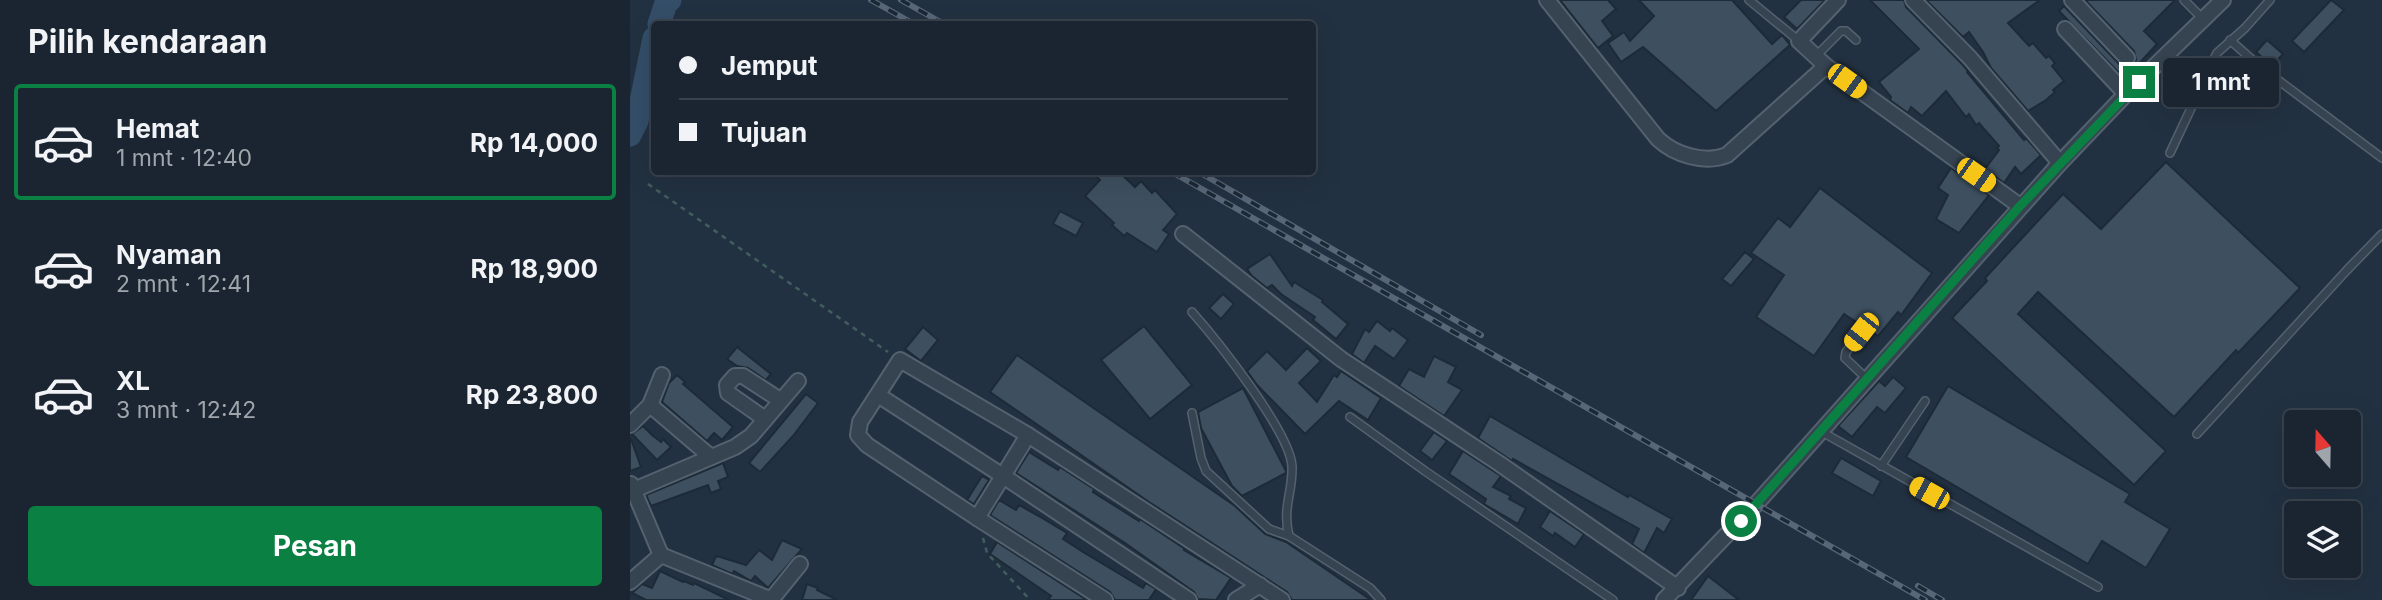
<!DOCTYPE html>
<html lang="id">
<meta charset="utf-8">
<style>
body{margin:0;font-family:Inter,sans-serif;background:#232d39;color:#f1f3f6;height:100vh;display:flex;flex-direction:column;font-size:26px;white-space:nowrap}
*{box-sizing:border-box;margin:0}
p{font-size:23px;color:#9fa5ab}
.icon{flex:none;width:38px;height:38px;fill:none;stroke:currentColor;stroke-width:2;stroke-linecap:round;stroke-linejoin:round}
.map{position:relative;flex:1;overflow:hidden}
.panel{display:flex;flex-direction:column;background:#1a2531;width:630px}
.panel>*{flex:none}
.top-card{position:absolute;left:21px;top:21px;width:665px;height:154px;border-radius:7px;box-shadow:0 7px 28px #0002,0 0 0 2px #38424d;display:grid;align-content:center;height:154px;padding:0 28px;background:#1a2531}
.needle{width:46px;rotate:340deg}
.controls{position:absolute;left:1654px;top:410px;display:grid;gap:14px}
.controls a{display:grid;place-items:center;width:77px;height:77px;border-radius:7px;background:#1a2531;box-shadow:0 7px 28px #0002,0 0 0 2px #38424d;font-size:35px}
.end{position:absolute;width:32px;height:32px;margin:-16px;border:9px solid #0b8043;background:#fff;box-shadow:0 0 0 4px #fff}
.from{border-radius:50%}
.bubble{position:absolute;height:49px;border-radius:7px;background:#1a2531;box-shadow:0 7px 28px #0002,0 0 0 2px #38424d;font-size:23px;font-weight:700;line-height:49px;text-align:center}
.car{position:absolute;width:21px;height:42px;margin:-21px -10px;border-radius:9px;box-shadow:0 0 5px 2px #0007;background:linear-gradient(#f5c518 24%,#345 0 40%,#f5c518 0 76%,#345 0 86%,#f5c518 0)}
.top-card b{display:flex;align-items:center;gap:24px;height:66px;font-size:26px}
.top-card b+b{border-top:2px solid #38424d}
.top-card i{width:18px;height:18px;background:#f1f3f6}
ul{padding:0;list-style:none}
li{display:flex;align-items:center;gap:21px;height:116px;margin:0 14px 10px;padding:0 14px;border:4px solid transparent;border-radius:7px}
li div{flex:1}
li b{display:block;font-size:26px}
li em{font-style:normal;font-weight:700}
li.on{border-color:#0b8043}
li>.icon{width:63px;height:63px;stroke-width:1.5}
h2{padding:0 28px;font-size:32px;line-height:84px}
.button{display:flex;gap:14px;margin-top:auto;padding:14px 28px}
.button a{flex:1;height:80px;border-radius:7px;background:#0b8043;color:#fff;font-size:28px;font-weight:700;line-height:80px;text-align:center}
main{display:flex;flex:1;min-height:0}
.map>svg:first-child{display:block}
</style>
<main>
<section class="panel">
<h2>Pilih kendaraan</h2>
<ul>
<li class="on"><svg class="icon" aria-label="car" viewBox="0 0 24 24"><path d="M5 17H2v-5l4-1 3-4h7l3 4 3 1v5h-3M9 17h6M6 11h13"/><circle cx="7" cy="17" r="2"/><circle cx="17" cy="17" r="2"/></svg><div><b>Hemat</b><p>1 mnt · 12:40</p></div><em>Rp 14,000</em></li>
<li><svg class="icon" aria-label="car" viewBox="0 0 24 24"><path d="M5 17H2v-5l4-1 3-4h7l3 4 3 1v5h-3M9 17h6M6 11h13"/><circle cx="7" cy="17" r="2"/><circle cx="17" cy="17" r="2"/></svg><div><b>Nyaman</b><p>2 mnt · 12:41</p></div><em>Rp 18,900</em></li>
<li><svg class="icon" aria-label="car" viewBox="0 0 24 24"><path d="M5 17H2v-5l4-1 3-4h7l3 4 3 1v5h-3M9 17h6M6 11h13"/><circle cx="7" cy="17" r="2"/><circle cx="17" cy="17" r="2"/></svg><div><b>XL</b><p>3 mnt · 12:42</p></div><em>Rp 23,800</em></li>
</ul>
<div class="button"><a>Pesan</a></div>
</section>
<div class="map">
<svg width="1752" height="600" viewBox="0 0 1752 600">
<rect width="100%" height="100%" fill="#223141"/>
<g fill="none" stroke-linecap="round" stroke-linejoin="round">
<g stroke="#344e69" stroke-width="23">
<path d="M 29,24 L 36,3 L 40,0"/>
<path d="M 0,135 L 7,121 L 24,38"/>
</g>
</g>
<g fill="#3e5060" stroke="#1d2a37" stroke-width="2">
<path d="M 930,0 L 978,0 L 986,9 L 972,21 L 983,36 L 968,48 Z"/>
<path d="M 1009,0 L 1102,0 L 1142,44 L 1152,35 L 1160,45 L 1086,111 L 1013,47 L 991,62 L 978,43 L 994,32 L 1000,41 L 1024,16 Z"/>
<path d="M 1171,0 L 1195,0 L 1167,29 L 1154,17 Z"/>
<path d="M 1240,0 L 1274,0 L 1276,7 L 1333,65 L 1338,71 L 1337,72 L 1394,140 L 1396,138 L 1411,155 L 1391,174 L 1385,167 L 1374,183 L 1355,169 L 1369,150 L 1367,148 L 1369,146 L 1349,123 L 1346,125 L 1339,114 L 1336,117 L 1316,91 L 1292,116 L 1281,107 L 1278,113 L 1260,100 L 1261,97 L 1249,82 L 1289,49 Z"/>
<path d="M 1296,0 L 1410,0 L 1378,23 L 1399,46 L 1403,43 L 1416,58 L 1419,56 L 1425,63 L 1422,66 L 1434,81 L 1423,90 L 1425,92 L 1416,100 L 1398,111 L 1361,68 L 1353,52 L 1339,32 L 1333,37 Z"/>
<path d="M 1455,0 L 1545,0 L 1514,31 L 1527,44 L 1495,79 L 1429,11 L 1434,6 L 1490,65 L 1495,67 L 1503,65 L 1506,60 L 1504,51 Z"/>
<path d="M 1701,0 L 1714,10 L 1674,52 L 1662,41 Z"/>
<path d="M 1637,40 L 1653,54 L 1642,66 L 1626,52 Z"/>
<path d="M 1536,162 L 1670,288 L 1608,353 L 1606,350 L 1544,417 L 1408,292 L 1388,314 L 1536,451 L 1504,485 L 1322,318 L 1357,281 L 1355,278 L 1433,194 L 1471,229 Z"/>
<path d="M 1321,168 L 1359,195 L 1329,233 L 1306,219 L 1318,195 L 1308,188 Z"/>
<path d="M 462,172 L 489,172 L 505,187 L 511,181 L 522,193 L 525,190 L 547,214 L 533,230 L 539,234 L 527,252 L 497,233 L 494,236 L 482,225 L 484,223 L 455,196 L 470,180 Z"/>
<path d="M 1190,188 L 1302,273 L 1271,315 L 1268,312 L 1248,336 L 1214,314 L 1184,356 L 1126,317 L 1154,275 L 1121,253 L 1148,218 L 1160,227 Z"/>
<path d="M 430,211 L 453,223 L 446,236 L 423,224 Z"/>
<path d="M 1115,252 L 1124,259 L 1101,286 L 1092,279 Z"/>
<path d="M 640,254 L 662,286 L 664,282 L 693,300 L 692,302 L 718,324 L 706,339 L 683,320 L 685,317 L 651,294 L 642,285 L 637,288 L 622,276 L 617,269 Z"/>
<path d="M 593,294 L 604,304 L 591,319 L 579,308 Z"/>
<path d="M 747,321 L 760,331 L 762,328 L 778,340 L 764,359 L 745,346 L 734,363 L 722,354 L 735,329 L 739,332 Z"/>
<path d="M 514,326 L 562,385 L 520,419 L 471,360 Z"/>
<path d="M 293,327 L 308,340 L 291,361 L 275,349 Z"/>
<path d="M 107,347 L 141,374 L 136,380 L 118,368 L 107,366 L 97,359 Z"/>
<path d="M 677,348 L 691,361 L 669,383 L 687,402 L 704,375 L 707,377 L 711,371 L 751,398 L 738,420 L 709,401 L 675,434 L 627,385 L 617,371 L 637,351 L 656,370 Z"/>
<path d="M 387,355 L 605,506 L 635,534 L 656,542 L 741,600 L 662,600 L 657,592 L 519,502 L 360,392 Z"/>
<path d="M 804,356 L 826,367 L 818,382 L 832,390 L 814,416 L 769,386 L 779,369 L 794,377 Z"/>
<path d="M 47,375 L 55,382 L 53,384 L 103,427 L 92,440 L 84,433 L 77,441 L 32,402 L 39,383 Z"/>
<path d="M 1263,377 L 1276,388 L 1255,413 L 1247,407 L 1222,437 L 1208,426 L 1249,381 L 1255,386 Z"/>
<path d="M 1318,386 L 1500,494 L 1495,502 L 1540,529 L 1516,568 L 1472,541 L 1458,564 L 1276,457 Z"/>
<path d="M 613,388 L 656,471 L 656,473 L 612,496 L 602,486 L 571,428 L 568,412 Z"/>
<path d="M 176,394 L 188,403 L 163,436 L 130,472 L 119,463 Z"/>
<path d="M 860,416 L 998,497 L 999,495 L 1042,519 L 1034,533 L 1027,528 L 1014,553 L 1002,544 L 1009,529 L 883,459 L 882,461 L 848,438 Z"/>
<path d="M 13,426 L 22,435 L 31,442 L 33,439 L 41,447 L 27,460 L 2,434 Z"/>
<path d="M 804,432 L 817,441 L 802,460 L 790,451 Z"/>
<path d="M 1,439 L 11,467 L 0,471 L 0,440 Z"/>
<path d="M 833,451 L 871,476 L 863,487 L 881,496 L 879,499 L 896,508 L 888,524 L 854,504 L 856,499 L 819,474 Z"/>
<path d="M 399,452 L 428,470 L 430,467 L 464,489 L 463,492 L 509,521 L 510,519 L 555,549 L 554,550 L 601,578 L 586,600 L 568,599 L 564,592 L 495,543 L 386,473 Z"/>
<path d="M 1211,458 L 1251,481 L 1243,496 L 1202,473 Z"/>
<path d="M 93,463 L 98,477 L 88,481 L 91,489 L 81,493 L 78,485 L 21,506 L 16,495 Z"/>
<path d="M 352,476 L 359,480 L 344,504 L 337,500 Z"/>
<path d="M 369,500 L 386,510 L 389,505 L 412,518 L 437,533 L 433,539 L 453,552 L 513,588 L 516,583 L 526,589 L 519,600 L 485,600 L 480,592 L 360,515 Z"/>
<path d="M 920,511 L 954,534 L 945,547 L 925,533 L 923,536 L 910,527 Z"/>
<path d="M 152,540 L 172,549 L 138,588 L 125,576 L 121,581 L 104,571 L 102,574 L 82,565 L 86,556 L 88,557 L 87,556 L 116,565 L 129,550 L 142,560 Z"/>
<path d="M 367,542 L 457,600 L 418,600 L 421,596 L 360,554 Z"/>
<path d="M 30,571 L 53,582 L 54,581 L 63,585 L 64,583 L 99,600 L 16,600 L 2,593 L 12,584 L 22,588 Z"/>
<path d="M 1078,576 L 1109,600 L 1061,600 Z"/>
<path d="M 177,584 L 188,588 L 187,590 L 207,600 L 172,600 Z"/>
</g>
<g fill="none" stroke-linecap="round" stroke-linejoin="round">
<defs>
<g id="lane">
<path d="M 1119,0 L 1169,41"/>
<path d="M 1554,0 L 1573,19"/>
<path d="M 1600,40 L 1628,65 L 1752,158"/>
<path d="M 1186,56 L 1211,31 L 1216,31 L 1226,40"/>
<path d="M 1540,153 L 1587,53 L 1615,28 L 1640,0"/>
<path d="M 562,312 C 586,339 660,432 662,466 C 663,493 652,506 659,536 L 740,588 L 751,600"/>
<path d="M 1231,332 L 1216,352 L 1215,358 L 1237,379"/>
<path d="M 562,413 L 571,458 L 576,471 L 639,529 L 659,536"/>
<path d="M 720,417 L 795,471 L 983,600"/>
<path d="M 1192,432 L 1468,587"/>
<path d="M 1567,434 L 1717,270 L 1752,234"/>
<path d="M 1251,466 L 1295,401"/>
</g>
<g id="street">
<path d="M 917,0 L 1028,139 C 1045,155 1075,164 1097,155 L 1196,66"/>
<path d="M 1208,0 L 1169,41 L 1196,66 L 1390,206"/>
<path d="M 1283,0 L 1340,58 L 1430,163"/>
<path d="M 1442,0 L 1497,58"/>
<path d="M 1435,29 L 1496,94"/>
<path d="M 553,234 L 711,359 L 870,464 L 1048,588"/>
<path d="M 248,395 L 373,476 L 398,435"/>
<path d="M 20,405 L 81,457"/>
<path d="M 135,419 L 98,393 L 97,385 L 105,376 L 113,376 L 150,400"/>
<path d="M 0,425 L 20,405 L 32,375"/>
<path d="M 1,484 L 31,555 L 142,600"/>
<path d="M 4,490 L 105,447 L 121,436 L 168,381"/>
<path d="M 347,518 L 237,445 L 228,435 L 230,422 L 270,360 L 398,435 L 652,600"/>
<path d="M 0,582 L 31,555"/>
<path d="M 141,600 L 170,564"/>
<path d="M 475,600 L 347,518 L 373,476 L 559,600"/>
<path d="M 606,600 L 630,585"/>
<path d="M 1034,600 L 1127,503 L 1430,163 L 1496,94 L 1593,0"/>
</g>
</defs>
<use href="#lane" stroke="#54616e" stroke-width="10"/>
<use href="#street" stroke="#54616e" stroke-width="18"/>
<g stroke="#425d5e" stroke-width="2.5" stroke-dasharray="5 5" stroke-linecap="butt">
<path d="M 18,184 L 258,352"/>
<path d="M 353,538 L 357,553 L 400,600"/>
</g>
<use href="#lane" stroke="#364350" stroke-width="7"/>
<use href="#street" stroke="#364350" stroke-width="14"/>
<defs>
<g id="rail">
<path d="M 241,0 L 284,24"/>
<path d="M 271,0 L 314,24"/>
<path d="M 542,172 L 1295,600"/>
<path d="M 569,172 L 851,335"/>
<path d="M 1288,586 L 1312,600"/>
</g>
</defs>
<use href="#rail" stroke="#586778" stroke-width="6"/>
<use href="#rail" stroke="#1b2835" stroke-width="3.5" stroke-dasharray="10" stroke-linecap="butt"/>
</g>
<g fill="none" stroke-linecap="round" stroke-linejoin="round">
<path stroke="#0b8043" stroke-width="9" d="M 1111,521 L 1390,206 L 1509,82"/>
</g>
</svg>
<div class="controls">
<a><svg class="needle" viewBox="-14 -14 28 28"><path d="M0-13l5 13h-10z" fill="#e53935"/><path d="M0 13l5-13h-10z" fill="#9fa5ab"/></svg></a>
<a><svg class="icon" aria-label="layers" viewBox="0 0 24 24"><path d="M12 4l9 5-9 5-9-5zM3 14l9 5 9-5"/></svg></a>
</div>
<i class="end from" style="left:1111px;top:521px"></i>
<i class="end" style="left:1509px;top:82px"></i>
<div class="bubble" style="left:1533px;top:58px;width:116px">1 mnt</div>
<i class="car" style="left:1217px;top:81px;rotate:126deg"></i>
<i class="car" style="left:1346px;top:175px;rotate:125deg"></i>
<i class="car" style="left:1231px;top:332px;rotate:218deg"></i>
<i class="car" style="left:1299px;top:493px;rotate:299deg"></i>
<div class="top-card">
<b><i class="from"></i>Jemput</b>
<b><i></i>Tujuan</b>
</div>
</div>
</main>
